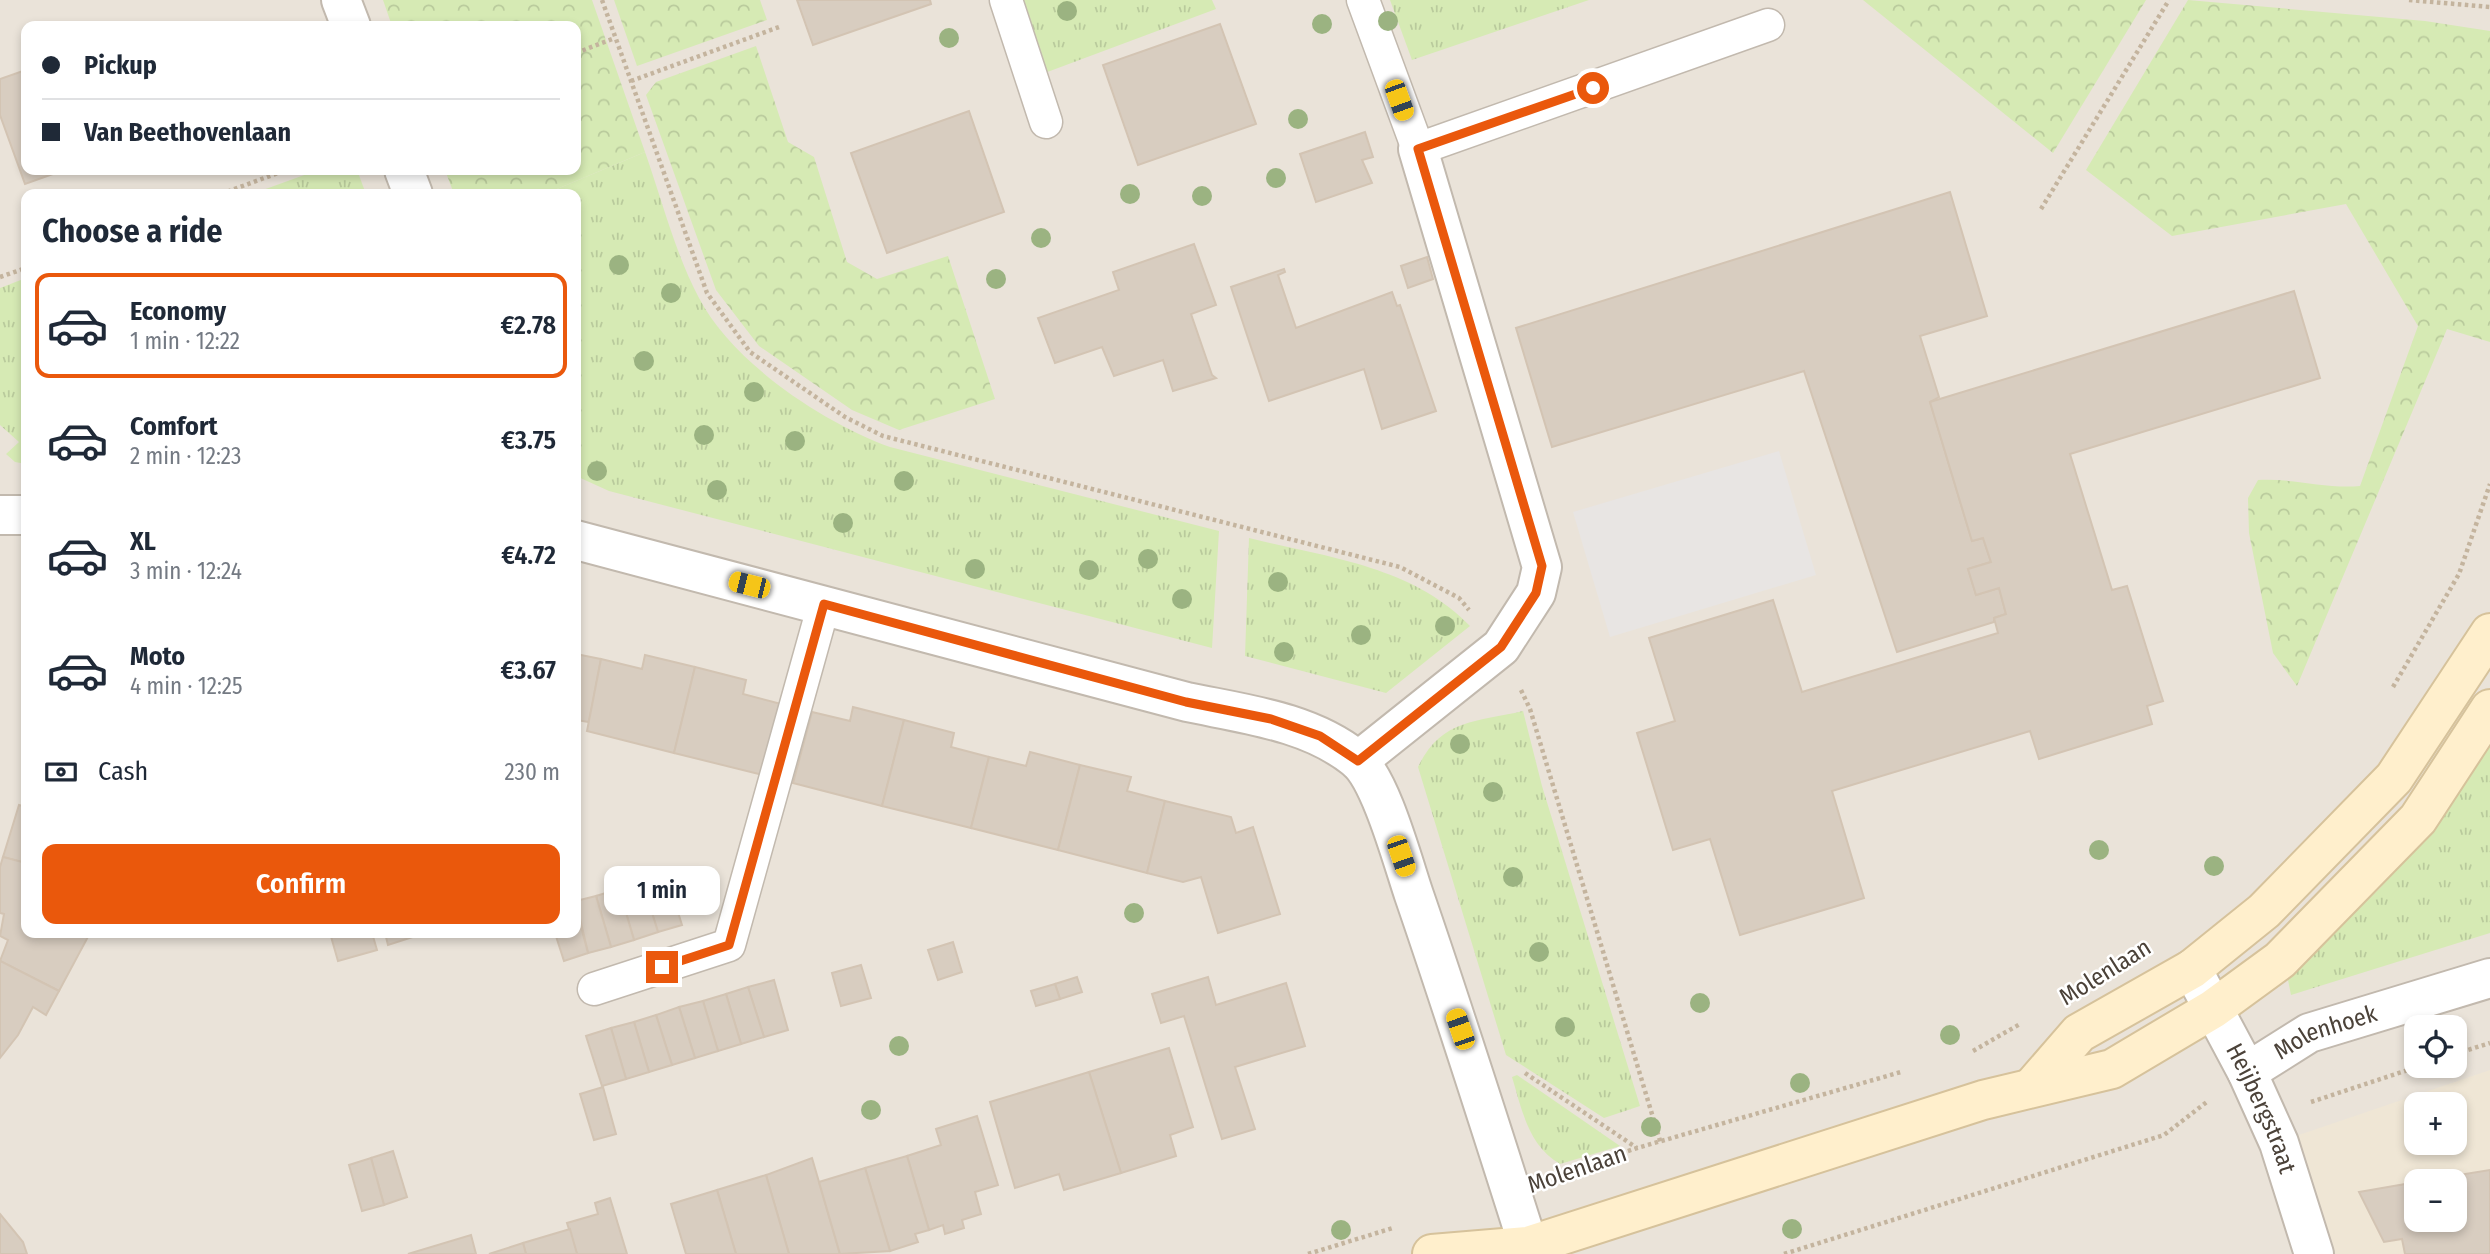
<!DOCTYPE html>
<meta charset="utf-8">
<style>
body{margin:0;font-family:"Fira Sans Condensed",sans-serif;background:#f6f6f7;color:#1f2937;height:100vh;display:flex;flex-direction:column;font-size:26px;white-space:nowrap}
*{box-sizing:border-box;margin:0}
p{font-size:23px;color:#747a83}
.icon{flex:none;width:38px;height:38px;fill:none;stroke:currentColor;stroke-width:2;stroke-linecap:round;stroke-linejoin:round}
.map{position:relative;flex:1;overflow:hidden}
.panel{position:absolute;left:21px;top:189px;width:560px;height:749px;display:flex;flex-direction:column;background:#fff;border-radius:14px;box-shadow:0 4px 10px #0003}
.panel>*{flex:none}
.guide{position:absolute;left:21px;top:21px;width:560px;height:154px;border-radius:14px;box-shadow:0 4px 10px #0003;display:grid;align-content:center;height:154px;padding:0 21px;background:#fff}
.controls{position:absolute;left:2404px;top:1015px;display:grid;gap:14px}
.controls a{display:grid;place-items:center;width:63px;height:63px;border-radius:14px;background:#fff;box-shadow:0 4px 10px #0003;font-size:35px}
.end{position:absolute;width:32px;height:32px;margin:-16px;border:9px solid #ea580c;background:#fff;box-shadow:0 0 0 4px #fff}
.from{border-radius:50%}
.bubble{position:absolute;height:49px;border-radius:14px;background:#fff;box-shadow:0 4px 10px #0003;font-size:23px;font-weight:600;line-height:49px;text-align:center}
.car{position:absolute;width:21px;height:42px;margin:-21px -10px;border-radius:9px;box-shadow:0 0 5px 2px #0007;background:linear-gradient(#f5c518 24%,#345 0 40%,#f5c518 0 76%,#345 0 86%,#f5c518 0)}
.guide b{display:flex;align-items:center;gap:24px;height:66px;font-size:26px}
.guide b+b{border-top:2px solid #e0e1e3}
.guide i{width:18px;height:18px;background:#1f2937}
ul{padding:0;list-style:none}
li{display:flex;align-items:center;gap:21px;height:105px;margin:0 14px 10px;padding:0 7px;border:4px solid transparent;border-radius:14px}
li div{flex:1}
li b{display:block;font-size:26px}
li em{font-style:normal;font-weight:600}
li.selected{border-color:#ea580c}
li>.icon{width:63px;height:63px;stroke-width:1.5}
h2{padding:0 21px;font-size:32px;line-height:84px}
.pay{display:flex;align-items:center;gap:18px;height:77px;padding:0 21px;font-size:26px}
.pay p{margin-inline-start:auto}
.primary-button{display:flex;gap:14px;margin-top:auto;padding:14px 21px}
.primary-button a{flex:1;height:80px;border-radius:14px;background:#ea580c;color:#fff;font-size:28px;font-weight:600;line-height:80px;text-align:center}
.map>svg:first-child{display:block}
</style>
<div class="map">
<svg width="2490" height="1254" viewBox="0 0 2490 1254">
<defs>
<pattern id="grass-tufts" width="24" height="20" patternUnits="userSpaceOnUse" patternTransform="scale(1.75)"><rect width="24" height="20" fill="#d6eab4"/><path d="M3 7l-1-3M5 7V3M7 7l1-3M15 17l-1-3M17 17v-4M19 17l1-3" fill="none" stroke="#b9ca9c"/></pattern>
<pattern id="forest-crowns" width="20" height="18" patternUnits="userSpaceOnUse" patternTransform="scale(1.75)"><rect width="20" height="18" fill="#d6eab4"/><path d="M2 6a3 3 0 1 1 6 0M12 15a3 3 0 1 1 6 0" fill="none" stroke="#b9ca9c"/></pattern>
</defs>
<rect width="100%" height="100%" fill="#f6f2eb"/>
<path fill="#eae3d9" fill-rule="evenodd" d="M 0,0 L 2490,0 L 2490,1254 L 0,1254 ZM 26,26 L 576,26 L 576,170 L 26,170 ZM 26,194 L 576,194 L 576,933 L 26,933 ZM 2417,1027 L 2455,1027 L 2455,1066 L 2417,1066 ZM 2417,1104 L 2455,1104 L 2455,1143 L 2417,1143 ZM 2417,1181 L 2455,1181 L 2455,1220 L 2417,1220 Z"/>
<path fill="#efe6d5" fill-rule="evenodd" d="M 2490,1070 L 2490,1254 L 2329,1254 L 2290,1138 ZM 2417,1104 L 2455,1104 L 2455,1143 L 2417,1143 ZM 2417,1181 L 2455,1181 L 2455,1220 L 2417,1220 Z"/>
<g fill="url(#grass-tufts)">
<path d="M 1017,0 L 1212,0 L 1216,9 L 1042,74 Z"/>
<path d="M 1390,0 L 1589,0 L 1412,60 Z"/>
<path d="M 645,152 C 662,200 675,253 699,298 C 733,363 822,422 890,447 L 1219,531 L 1212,648 L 609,491 L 576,476 L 576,194 L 545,194 Z"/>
<path d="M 318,170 L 357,170 L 366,194 L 252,194 Z"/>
<path d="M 26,278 L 26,464 L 15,462 L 6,454 L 19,442 L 0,425 L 0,288 Z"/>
<path d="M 1249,538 C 1326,557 1413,566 1470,626 L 1386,693 L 1245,656 Z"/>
<path d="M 1523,711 L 1542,786 L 1640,1106 L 1604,1118 L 1506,1055 L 1418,767 C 1441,719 1476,722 1523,711 Z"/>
<path d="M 2490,743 L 2490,933 L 2291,995 L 2287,975 L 2380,888 L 2465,783 Z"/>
<path d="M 1517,1075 L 1620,1146 L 1560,1164 C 1528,1145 1522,1110 1512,1077 Z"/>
</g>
<g fill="url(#forest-crowns)">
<path d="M 383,0 L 592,0 L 645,152 L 545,194 L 454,194 L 445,170 L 576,170 L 576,26 L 392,26 Z"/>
<path d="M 614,0 L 760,0 L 767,20 L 637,66 Z"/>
<path d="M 1863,0 L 2146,0 L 2053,153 Z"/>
<path d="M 2188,0 L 2425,21 L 2490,31 L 2490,342 L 2447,329 L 2297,686 L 2273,653 L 2249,533 L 2248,498 L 2258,480 C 2295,478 2325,489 2360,486 L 2418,326 L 2346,204 L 2172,236 L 2086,170 Z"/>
<path d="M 756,46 L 788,142 L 814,157 L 847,262 L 877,279 L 948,256 L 995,399 L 899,430 L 852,410 L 759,346 L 716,290 L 646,95 L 656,82 Z"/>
</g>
<path fill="#e8e5e3" d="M 1779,451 L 1816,575 L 1610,637 L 1573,512 Z"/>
<g fill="#d8cdc0" stroke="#d3c4b3" stroke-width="2">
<path d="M 797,0 L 930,0 L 931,4 L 813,45 Z"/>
<path d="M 1220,24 L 1256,124 L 1138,165 L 1103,65 Z"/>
<path d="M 26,70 L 26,170 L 64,170 L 25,184 L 0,115 L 0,79 Z"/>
<path d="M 969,111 L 1004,212 L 887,253 L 851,153 Z"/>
<path d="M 1365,132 L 1373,157 L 1362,160 L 1372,183 L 1316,202 L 1300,154 Z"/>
<path d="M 1950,192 L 1987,316 L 1920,336 L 1939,397 L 1930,402 L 1972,541 L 1983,538 L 1991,562 L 1968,569 L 1976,595 L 1999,588 L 2006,614 L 1994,618 L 1994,622 L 1897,652 L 1804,371 L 1552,447 L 1516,328 Z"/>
<path d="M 1194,244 L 1216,305 L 1191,314 L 1212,375 L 1216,378 L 1173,391 L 1163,360 L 1114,376 L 1102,347 L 1055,363 L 1038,318 L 1119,290 L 1113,272 Z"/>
<path d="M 1427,257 L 1433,279 L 1408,288 L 1401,266 Z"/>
<path d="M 1284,269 L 1285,272 L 1278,275 L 1296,328 L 1392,292 L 1397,306 L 1400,305 L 1436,411 L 1382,429 L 1364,369 L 1269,401 L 1231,287 Z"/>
<path d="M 2294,291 L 2320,378 L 2070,454 L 2112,590 L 2127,586 L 2163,701 L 2147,706 L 2152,724 L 2039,759 L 2030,731 L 1832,791 L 1864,898 L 1740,935 L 1710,839 L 1673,850 L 1637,733 L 1675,721 L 1649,638 L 1773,600 L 1802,692 L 1998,633 L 1994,618 L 2006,614 L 1999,588 L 1976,595 L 1968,569 L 1991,562 L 1983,538 L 1972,541 L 1930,402 Z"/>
<path d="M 576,654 L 601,659 L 589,722 L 576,720 Z"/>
<path d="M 645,655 L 695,667 L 674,753 L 587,731 L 601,659 L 642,669 Z"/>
<path d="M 695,667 L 746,680 L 743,694 L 781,704 L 763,775 L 674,753 Z"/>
<path d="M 853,707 L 904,720 L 882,806 L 793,783 L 812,712 L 850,721 Z"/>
<path d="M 904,720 L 954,733 L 951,747 L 989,757 L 971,828 L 882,806 Z"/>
<path d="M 1030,752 L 1080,765 L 1058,850 L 971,828 L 989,757 L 1026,766 Z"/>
<path d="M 1080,765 L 1131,777 L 1127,791 L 1165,801 L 1147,873 L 1058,850 Z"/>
<path d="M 1165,801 L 1231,817 L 1236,833 L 1253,827 L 1280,914 L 1218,933 L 1201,877 L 1183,882 L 1147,873 Z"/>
<path d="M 19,805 L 26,807 L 26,863 L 3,857 Z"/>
<path d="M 3,857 L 26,863 L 26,933 L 90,933 L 59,991 L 0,961 L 8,940 L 0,936 L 4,914 L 0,913 L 0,867 Z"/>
<path d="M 666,874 L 682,925 L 658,932 L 642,881 Z"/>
<path d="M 642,881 L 658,932 L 634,940 L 619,889 Z"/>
<path d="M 619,889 L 634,940 L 611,947 L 596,896 Z"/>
<path d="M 596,896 L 611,947 L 588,953 L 576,901 Z"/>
<path d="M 576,908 L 588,953 L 564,961 L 555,933 L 576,933 Z"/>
<path d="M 330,933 L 372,933 L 377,950 L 338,961 Z"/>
<path d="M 385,933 L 425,933 L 388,945 Z"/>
<path d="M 953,942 L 962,972 L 938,980 L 928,950 Z"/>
<path d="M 0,961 L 59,991 L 46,1015 L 33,1007 L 18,1035 L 0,1058 Z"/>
<path d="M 861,965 L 871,998 L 841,1006 L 832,973 Z"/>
<path d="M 1077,977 L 1082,992 L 1060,999 L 1055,984 Z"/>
<path d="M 1208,977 L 1216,1005 L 1286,983 L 1305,1046 L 1235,1067 L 1255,1129 L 1222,1139 L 1184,1016 L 1161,1023 L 1152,994 Z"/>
<path d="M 774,980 L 788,1030 L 764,1037 L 748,987 Z"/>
<path d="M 1055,984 L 1060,999 L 1036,1006 L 1031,991 Z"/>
<path d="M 748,987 L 764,1037 L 741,1044 L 726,994 Z"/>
<path d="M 726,994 L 741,1044 L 718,1051 L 703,1001 Z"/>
<path d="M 703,1001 L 718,1051 L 695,1058 L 679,1007 Z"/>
<path d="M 679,1007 L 695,1058 L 672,1065 L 656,1015 Z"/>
<path d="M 656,1015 L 672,1065 L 649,1072 L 634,1022 Z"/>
<path d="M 634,1022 L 649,1072 L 626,1079 L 611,1028 Z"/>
<path d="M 611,1028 L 626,1079 L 602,1086 L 586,1036 Z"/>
<path d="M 1169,1048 L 1193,1127 L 1170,1135 L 1176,1156 L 1121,1173 L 1089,1072 Z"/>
<path d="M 1089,1072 L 1121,1173 L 1064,1190 L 1059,1174 L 1015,1188 L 990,1102 Z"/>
<path d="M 603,1087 L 616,1134 L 594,1140 L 580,1094 Z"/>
<path d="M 977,1116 L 998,1185 L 975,1192 L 981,1214 L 962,1220 L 964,1228 L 945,1234 L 943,1225 L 929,1230 L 907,1156 L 941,1145 L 936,1129 Z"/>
<path d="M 393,1151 L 407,1197 L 384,1205 L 371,1158 Z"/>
<path d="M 907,1156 L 929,1230 L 915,1234 L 918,1242 L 890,1251 L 865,1168 Z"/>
<path d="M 371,1158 L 384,1205 L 362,1211 L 349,1165 Z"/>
<path d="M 812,1158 L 840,1254 L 789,1254 L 766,1175 Z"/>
<path d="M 865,1168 L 890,1251 L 840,1254 L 819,1182 Z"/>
<path d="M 2490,1170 L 2490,1254 L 2405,1254 L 2402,1239 L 2384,1242 L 2359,1192 L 2417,1182 L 2417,1220 L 2455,1220 L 2455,1181 L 2422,1181 Z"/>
<path d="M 766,1175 L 789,1254 L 736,1254 L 717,1190 Z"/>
<path d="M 717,1190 L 736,1254 L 686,1254 L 671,1204 Z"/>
<path d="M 610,1198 L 627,1254 L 577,1254 L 567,1223 L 598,1214 L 595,1203 Z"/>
<path d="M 0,1214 L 23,1242 L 27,1254 L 0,1254 Z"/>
<path d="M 570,1229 L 577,1254 L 526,1254 L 523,1243 Z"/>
<path d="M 471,1235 L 476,1254 L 408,1254 Z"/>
<path d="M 523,1243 L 526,1254 L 489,1254 Z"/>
</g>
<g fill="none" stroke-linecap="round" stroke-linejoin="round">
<defs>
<g id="lane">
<path d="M 1006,0 L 1046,122"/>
<path d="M 1363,0 L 1418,149 L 1768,25"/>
<path d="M 594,989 L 729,945 L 824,604"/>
</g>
<g id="street">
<path d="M 341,0 L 351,26"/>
<path d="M 404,170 L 413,194"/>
<path d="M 0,515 L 26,515"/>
<path d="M 576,540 L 1187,702 C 1244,714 1309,721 1356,759 C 1381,779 1403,863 1414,895 C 1455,1014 1493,1134 1531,1254"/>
<path d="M 1358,761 L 1501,647 L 1536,593 L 1542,567 L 1418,149"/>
<path id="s1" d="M 2192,969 L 2247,1072 L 2279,1143 L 2314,1254"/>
<path id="s2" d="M 2247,1072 L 2309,1033 L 2490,978"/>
</g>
<g id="secondary">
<path d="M 2033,1086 L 2079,1033 L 2192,969 L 2264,911 L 2394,778 L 2490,633"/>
<path d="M 1432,1254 L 1528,1246 L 1983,1100 L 2112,1069 L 2213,1009 L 2280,960 L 2418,819 L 2490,709"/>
</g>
</defs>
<use href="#lane" stroke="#c2b9ae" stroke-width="35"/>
<use href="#street" stroke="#c2b9ae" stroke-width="42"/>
<use href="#secondary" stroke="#d6c29b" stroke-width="42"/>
<g stroke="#c4b49e" stroke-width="4.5" stroke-dasharray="3.5 3.5" stroke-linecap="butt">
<path d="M 602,0 L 707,293 L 750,352 L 845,417 L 883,436 L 1400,567 L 1459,598 L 1469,610"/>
<path d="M 2409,0 L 2490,7"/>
<path d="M 576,53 L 615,38"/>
<path d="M 631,81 L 779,27"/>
<path d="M 221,194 L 286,170"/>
<path d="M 2041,209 L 2169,0"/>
<path d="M 0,277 L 26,268"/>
<path d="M 2393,687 L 2459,574 L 2490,484"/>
<path d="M 1521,690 L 1530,709 L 1661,1144"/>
<path d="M 1973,1051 L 2020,1024"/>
<path d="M 2455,1054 L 2490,1043"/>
<path d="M 1525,1073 L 1637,1148"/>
<path d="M 2311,1102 L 2420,1066"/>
<path d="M 1555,1176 L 1637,1148 L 1901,1072"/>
<path d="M 1308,1254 L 1393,1228"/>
<path d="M 1784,1254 L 2164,1135 L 2208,1101"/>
</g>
<use href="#lane" stroke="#fff" stroke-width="32"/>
<use href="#street" stroke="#fff" stroke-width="38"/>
<use href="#secondary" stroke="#ffefcc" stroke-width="38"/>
</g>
<g fill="#9bb381">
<circle cx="1067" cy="11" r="10"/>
<circle cx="1388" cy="21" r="10"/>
<circle cx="1322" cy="24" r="10"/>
<circle cx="949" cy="38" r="10"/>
<circle cx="1298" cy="119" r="10"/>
<circle cx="1276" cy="178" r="10"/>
<circle cx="1130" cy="194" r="10"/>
<circle cx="1202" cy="196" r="10"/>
<circle cx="1041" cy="238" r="10"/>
<circle cx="619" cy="265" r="10"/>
<circle cx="996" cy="279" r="10"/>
<circle cx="671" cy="293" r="10"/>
<circle cx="644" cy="361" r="10"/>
<circle cx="754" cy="392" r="10"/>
<circle cx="704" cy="435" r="10"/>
<circle cx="795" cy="441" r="10"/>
<circle cx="597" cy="471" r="10"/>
<circle cx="904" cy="481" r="10"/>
<circle cx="717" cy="490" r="10"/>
<circle cx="843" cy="523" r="10"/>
<circle cx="1148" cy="559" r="10"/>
<circle cx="975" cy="569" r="10"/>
<circle cx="1089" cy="570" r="10"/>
<circle cx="1278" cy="582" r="10"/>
<circle cx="1182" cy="599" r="10"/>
<circle cx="1445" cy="626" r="10"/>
<circle cx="1361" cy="635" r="10"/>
<circle cx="1284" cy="652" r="10"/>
<circle cx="1460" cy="744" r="10"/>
<circle cx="1493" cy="792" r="10"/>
<circle cx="2099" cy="850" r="10"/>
<circle cx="2214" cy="866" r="10"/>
<circle cx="1513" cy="877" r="10"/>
<circle cx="1134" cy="913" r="10"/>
<circle cx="1539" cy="952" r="10"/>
<circle cx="1700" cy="1003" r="10"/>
<circle cx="1565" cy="1027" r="10"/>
<circle cx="1950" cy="1035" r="10"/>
<circle cx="899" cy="1046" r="10"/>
<circle cx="1800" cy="1083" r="10"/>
<circle cx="871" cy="1110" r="10"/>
<circle cx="1651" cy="1127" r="10"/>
<circle cx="1792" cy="1229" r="10"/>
<circle cx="1341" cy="1230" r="10"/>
</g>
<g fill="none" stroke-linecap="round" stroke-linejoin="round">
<path stroke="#ea580c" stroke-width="9" d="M 662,967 L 729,945 L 824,604 L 1186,702 L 1271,719 L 1320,736 L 1358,761 L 1501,647 L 1536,593 L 1542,566 L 1418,149 L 1593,88"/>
</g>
<g text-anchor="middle" stroke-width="5" stroke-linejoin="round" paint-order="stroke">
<g font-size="24" fill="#4b4239" stroke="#fff">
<text transform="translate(2105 972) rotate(-32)" y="8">Molenlaan</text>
<text dy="8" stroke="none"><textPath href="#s2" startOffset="89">Molenhoek</textPath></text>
<text dy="8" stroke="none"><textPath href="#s1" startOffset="156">Heijbergstraat</textPath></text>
<text transform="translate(1577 1169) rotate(-19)" y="8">Molenlaan</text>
</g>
</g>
</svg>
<div class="controls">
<a><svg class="icon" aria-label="locate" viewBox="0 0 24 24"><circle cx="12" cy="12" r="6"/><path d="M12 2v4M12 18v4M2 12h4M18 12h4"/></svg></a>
<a>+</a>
<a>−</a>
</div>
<i class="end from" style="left:1593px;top:88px"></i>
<i class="end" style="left:662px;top:967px"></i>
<div class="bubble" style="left:604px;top:866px;width:116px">1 min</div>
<i class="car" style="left:1399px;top:100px;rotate:160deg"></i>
<i class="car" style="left:749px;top:585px;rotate:284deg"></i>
<i class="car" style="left:1401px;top:856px;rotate:161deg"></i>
<i class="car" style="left:1460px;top:1029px;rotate:341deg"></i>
<div class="guide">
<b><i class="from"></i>Pickup</b>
<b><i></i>Van Beethovenlaan</b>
</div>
<section class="panel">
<h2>Choose a ride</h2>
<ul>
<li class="selected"><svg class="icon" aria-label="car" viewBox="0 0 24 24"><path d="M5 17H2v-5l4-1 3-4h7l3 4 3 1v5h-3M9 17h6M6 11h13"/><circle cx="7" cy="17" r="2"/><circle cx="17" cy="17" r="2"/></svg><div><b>Economy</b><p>1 min · 12:22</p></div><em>€2.78</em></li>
<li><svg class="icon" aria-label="car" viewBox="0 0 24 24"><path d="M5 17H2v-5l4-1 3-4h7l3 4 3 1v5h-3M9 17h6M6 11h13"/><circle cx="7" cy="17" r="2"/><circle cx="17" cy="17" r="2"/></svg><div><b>Comfort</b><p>2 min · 12:23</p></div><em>€3.75</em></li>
<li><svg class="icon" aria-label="car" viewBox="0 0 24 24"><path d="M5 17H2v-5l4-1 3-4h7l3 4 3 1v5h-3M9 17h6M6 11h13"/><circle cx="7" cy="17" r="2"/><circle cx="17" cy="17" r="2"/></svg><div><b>XL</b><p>3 min · 12:24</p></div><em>€4.72</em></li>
<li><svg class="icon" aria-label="car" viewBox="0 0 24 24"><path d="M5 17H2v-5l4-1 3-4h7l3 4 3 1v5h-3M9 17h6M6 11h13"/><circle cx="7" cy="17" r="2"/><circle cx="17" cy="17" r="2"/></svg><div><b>Moto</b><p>4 min · 12:25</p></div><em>€3.67</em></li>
</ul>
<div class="pay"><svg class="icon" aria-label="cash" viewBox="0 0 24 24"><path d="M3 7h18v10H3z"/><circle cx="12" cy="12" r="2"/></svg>Cash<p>230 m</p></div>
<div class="primary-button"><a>Confirm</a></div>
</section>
</div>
